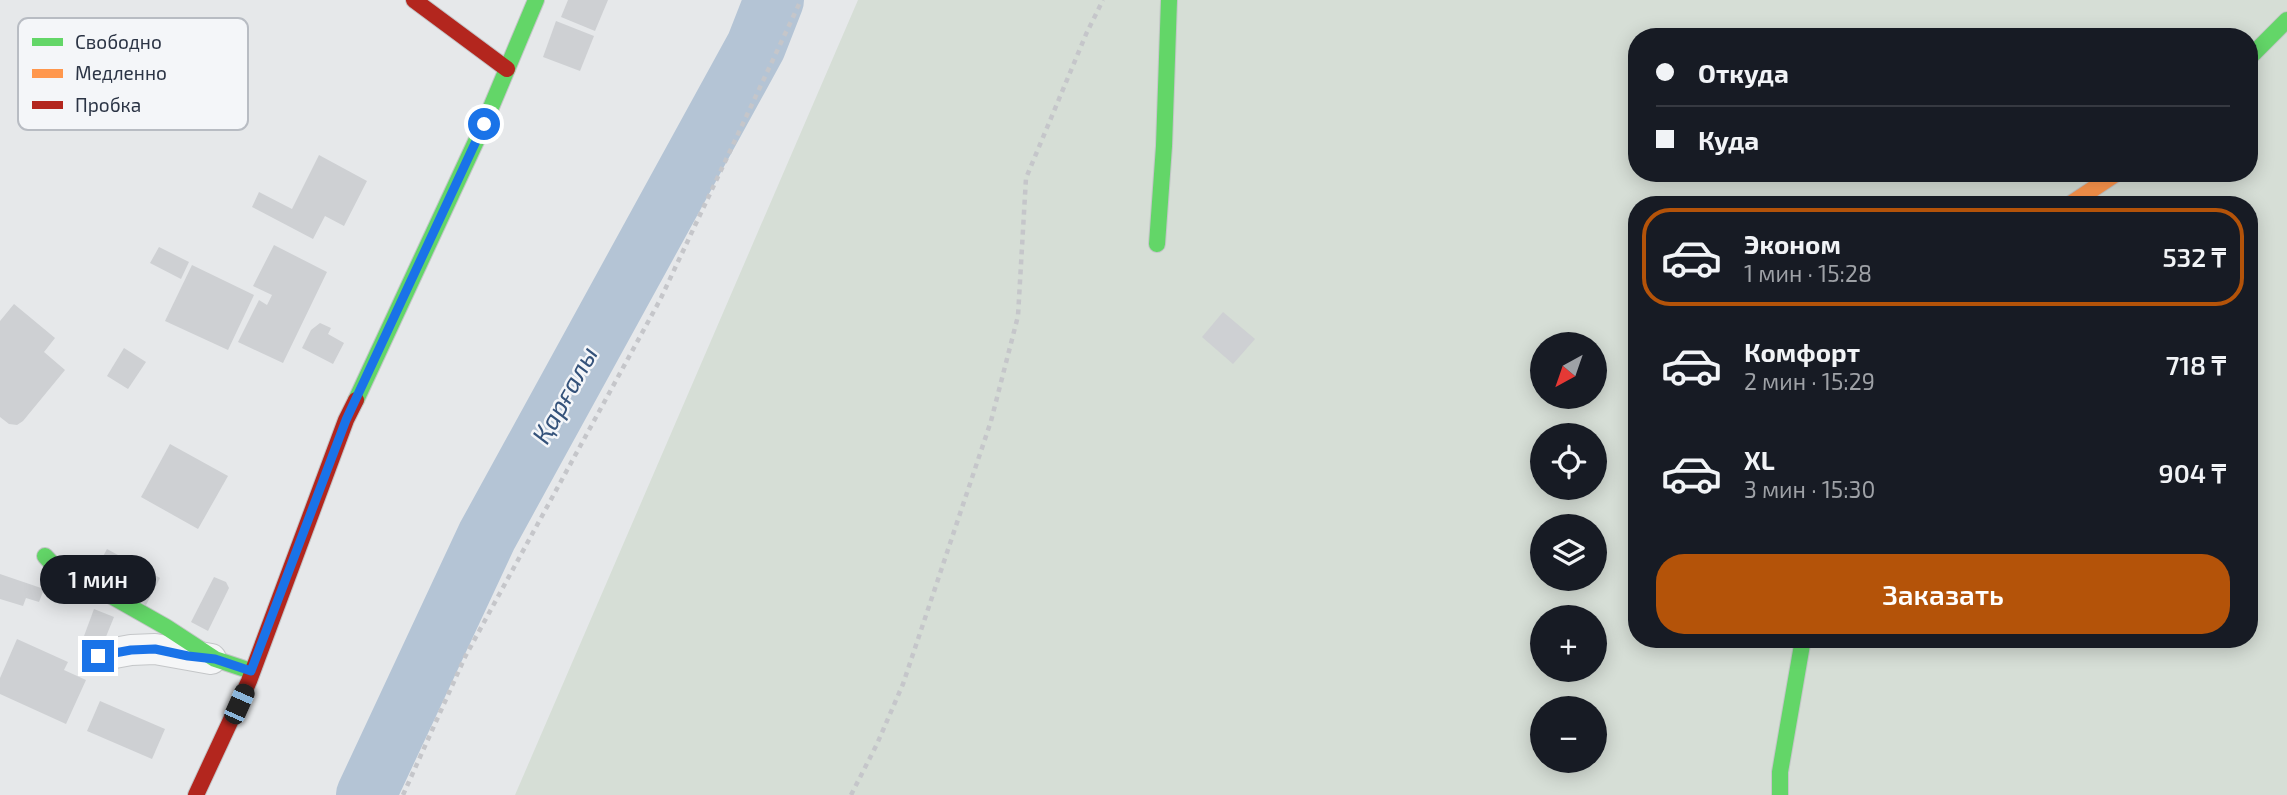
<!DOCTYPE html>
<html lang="ru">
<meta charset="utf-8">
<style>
body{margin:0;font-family:"Exo 2",sans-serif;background:#20242c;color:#f1f3f6;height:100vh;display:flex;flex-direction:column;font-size:26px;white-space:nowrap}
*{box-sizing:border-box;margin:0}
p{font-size:23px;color:#9ea1a6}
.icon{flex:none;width:38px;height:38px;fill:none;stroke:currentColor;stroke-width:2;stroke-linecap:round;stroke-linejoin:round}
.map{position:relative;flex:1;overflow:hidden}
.panel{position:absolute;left:1628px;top:196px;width:630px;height:452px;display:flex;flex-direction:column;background:#171b24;border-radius:28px;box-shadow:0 4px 18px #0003}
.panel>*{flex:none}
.top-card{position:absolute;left:1628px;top:28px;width:630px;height:154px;border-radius:28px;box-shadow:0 4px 18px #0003;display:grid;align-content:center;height:154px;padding:0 28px;background:#171b24}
.needle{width:46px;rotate:220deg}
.controls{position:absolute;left:1530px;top:332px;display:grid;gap:14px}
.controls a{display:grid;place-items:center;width:77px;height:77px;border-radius:50%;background:#171b24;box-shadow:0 4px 18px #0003;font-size:35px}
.end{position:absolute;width:32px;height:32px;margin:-16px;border:9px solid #1a73e8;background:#fff;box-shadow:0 0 0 4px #fff}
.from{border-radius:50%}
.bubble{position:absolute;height:49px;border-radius:24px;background:#171b24;box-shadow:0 4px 18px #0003;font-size:23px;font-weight:600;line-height:49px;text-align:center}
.car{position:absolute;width:21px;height:42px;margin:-21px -10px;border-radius:9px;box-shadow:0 0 5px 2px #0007;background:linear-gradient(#222 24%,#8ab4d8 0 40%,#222 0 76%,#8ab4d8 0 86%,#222 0)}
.top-card b{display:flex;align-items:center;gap:24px;height:66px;font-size:26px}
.top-card b+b{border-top:2px solid #363941}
.top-card i{width:18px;height:18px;background:#f1f3f6}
ul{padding:12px 0 0;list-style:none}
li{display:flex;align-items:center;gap:21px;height:98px;margin:0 14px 10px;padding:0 14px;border:4px solid transparent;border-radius:28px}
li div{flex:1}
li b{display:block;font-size:26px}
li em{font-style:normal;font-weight:600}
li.selected{border-color:#b45309}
li>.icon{width:63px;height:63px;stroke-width:1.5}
.primary-button{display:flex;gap:14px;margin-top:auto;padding:14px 28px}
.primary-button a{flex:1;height:80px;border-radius:28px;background:#b45309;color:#fff;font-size:28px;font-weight:600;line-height:80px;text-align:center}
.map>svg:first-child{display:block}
</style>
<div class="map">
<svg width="2287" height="795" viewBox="0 0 2287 795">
<rect width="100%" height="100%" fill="#e6e8ea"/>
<path fill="#d6ded6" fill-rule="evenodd" d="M 858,0 L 2287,0 L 2287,795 L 515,795 ZM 1636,37 L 2249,37 L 2249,173 L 1636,173 ZM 1636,205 L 2249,205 L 2249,639 L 1636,639 ZM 1542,345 L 1594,345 L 1594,397 L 1542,397 ZM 1542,436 L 1594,436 L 1594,488 L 1542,488 ZM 1542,527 L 1594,527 L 1594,579 L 1542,579 ZM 1542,618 L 1594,618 L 1594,670 L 1542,670 ZM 1542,709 L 1594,709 L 1594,761 L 1542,761 Z"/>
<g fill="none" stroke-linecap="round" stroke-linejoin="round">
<path stroke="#b4c4d5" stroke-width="60" d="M 366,795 L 487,536 L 756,46 L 774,0"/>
</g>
<g fill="#ced0d3">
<path d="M 568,0 L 608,0 L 595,31 L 561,17 Z"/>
<path d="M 556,21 L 594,36 L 580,71 L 543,57 Z"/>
<path d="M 319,155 L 367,181 L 344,226 L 325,216 L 313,239 L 252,207 L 259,192 L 292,209 Z"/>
<path d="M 274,245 L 327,272 L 283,363 L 238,342 L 259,300 L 267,305 L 272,295 L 253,286 Z"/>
<path d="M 159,247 L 189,262 L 181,279 L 150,263 Z"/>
<path d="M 192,265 L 254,295 L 228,350 L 165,321 Z"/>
<path d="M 14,304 L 55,338 L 44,352 L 65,370 L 23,421 L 17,425 L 9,424 L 0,417 L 0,321 Z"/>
<path d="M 1223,312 L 1255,339 L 1233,364 L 1202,337 Z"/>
<path d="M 320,323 L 331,328 L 328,334 L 344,343 L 333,364 L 302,348 L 311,330 Z"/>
<path d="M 124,348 L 146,362 L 128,389 L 107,376 Z"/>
<path d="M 170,444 L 228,476 L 198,529 L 141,497 Z"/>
<path d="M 107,549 L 160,578 L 146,605 L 93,575 Z"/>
<path d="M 0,574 L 44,589 L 39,602 L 26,598 L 23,606 L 0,599 Z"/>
<path d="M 214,577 L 226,582 L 229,588 L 208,631 L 191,622 Z"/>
<path d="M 94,609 L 114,617 L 103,644 L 84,636 Z"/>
<path d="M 17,639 L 68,662 L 64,670 L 86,680 L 66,724 L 0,694 L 0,678 Z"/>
<path d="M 100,701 L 165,729 L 152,759 L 87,731 Z"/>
</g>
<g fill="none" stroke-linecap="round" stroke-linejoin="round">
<defs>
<path id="street" d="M 98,656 L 131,650 L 155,649 L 211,659"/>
<g id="fast">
<path d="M 2249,58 L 2287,20"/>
<path d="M 1157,244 L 1164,146 L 1169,0"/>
<path d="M 356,400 L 484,124 L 536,0"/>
<path d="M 45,556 L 60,572 L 99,589 L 166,627 L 215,659 L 251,671"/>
<path d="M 1780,795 L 1780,772 L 1803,639"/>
</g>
<path id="slow" d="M 2069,205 L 2117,173"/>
<g id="jam">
<path d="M 414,0 L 507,69"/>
<path d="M 196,795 L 249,681 L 346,420 L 356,400"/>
</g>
</defs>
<use href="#street" stroke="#c4c6c8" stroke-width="32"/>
<use href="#fast" stroke="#c4c6c8" stroke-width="18"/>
<use href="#slow" stroke="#c4c6c8" stroke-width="18"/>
<use href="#jam" stroke="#c4c6c8" stroke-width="18"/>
<g stroke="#c5c6ca" stroke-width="4.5" stroke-dasharray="5 5" stroke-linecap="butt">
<path d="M 403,795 L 465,657 L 660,300 L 801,0"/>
<path d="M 851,795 L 877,744 L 903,684 L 991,421 L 1018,316 L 1026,178 L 1087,32 L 1103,0"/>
</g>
<use href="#street" stroke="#f5f6f7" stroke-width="30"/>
<use href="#fast" stroke="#63d668" stroke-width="16"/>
<use href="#slow" stroke="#ff974d" stroke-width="16"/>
<use href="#jam" stroke="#b3261e" stroke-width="16"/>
</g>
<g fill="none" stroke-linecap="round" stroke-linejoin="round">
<path stroke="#1a73e8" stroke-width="9" d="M 98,656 L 131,650 L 155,649 L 188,656 L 215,659 L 251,671 L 346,420 L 484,124"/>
</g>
<g text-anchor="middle" stroke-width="5" stroke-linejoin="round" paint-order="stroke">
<g font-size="26" font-style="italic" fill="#34527a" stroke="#f4f6f9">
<text transform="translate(565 395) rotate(-61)" y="9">Қарғалы</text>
</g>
</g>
<rect x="18" y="18" width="230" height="112" rx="10" fill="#f4f6f9" stroke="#b8bcc3" stroke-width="2"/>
<rect x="32" y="38" width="31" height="8" fill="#63d668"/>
<rect x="32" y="69" width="31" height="9" fill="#ff974d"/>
<rect x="32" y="101" width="31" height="8" fill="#b3261e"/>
<g font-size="19" fill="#2b3445">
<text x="75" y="49">Свободно</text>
<text x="75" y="80">Медленно</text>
<text x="75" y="112">Пробка</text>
</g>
</svg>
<div class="controls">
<a><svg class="needle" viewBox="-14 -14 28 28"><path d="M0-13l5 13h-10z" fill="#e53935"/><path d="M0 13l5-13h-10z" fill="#9ea1a6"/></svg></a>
<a><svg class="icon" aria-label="locate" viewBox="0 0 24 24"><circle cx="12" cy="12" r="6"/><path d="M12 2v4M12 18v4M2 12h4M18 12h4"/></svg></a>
<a><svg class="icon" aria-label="layers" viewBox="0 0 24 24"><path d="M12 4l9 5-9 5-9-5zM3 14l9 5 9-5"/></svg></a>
<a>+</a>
<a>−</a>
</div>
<i class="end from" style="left:484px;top:124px"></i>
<i class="end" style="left:98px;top:656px"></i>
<div class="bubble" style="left:40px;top:555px;width:116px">1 мин</div>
<i class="car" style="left:239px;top:704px;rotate:24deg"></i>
<div class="top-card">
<b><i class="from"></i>Откуда</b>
<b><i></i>Куда</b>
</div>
<section class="panel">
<ul>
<li class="selected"><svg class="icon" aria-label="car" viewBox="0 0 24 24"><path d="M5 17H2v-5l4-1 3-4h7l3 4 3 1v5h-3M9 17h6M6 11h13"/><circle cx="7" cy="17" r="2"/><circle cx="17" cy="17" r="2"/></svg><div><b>Эконом</b><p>1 мин · 15:28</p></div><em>532 ₸</em></li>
<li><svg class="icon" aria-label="car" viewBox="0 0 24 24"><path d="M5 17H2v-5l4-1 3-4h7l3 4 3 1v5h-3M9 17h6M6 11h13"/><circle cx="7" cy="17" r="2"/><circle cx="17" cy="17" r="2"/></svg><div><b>Комфорт</b><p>2 мин · 15:29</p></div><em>718 ₸</em></li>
<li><svg class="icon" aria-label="car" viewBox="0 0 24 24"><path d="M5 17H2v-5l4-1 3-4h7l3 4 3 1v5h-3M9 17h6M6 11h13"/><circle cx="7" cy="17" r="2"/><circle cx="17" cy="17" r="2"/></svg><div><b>XL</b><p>3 мин · 15:30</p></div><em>904 ₸</em></li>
</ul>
<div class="primary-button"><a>Заказать</a></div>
</section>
</div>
